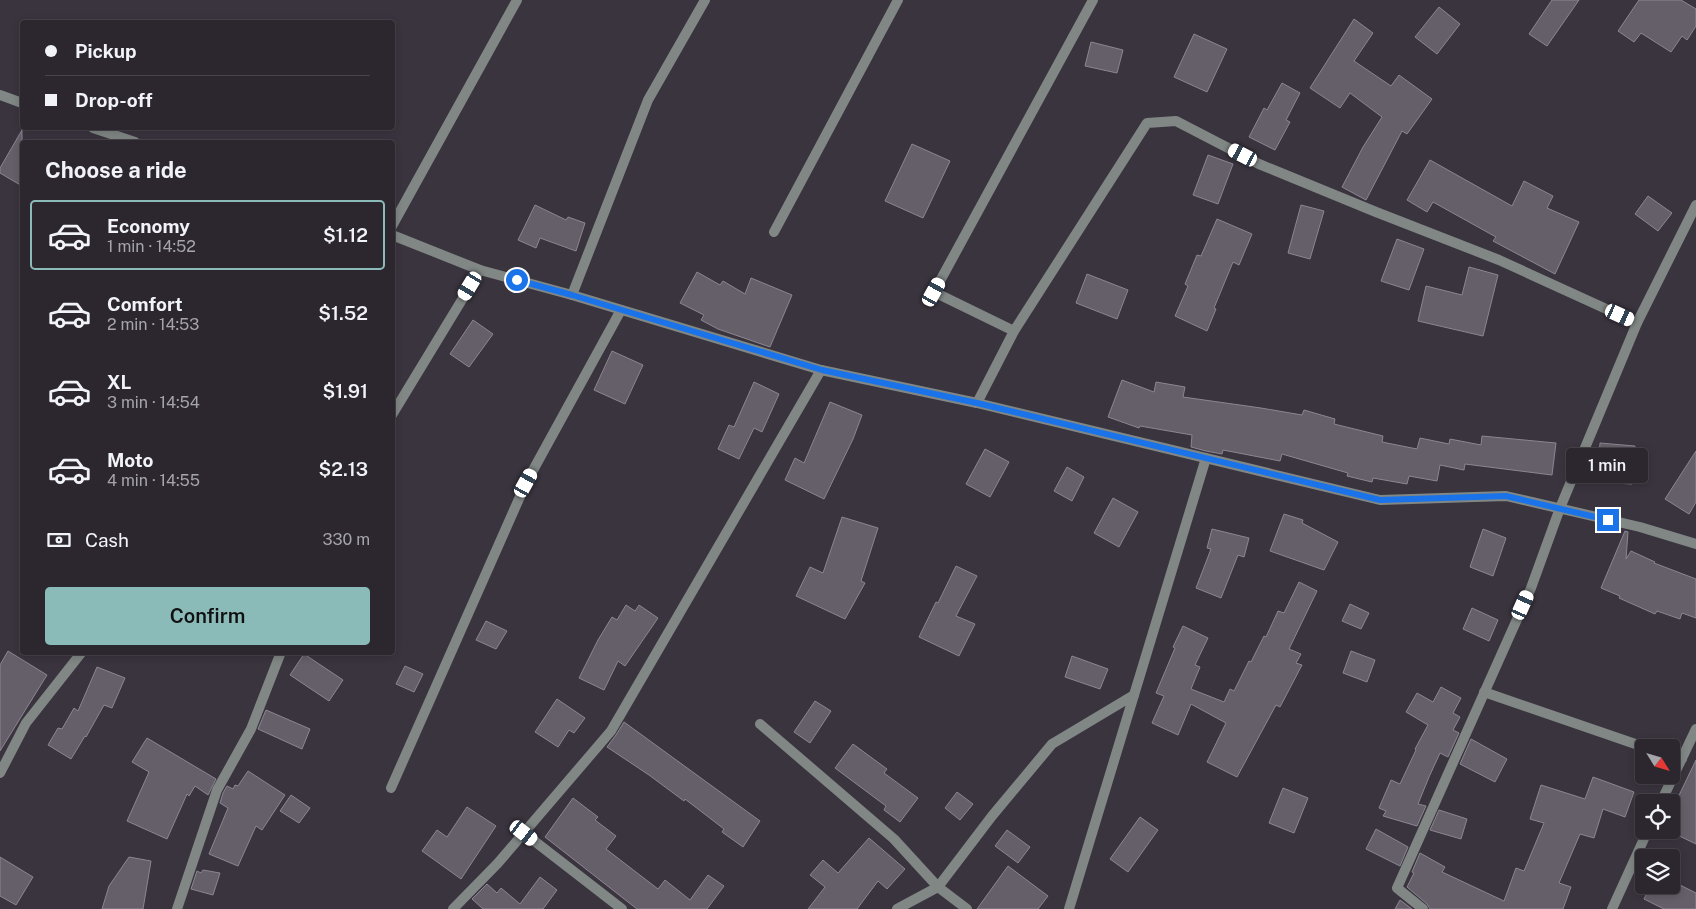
<!DOCTYPE html>
<meta charset="utf-8">
<style>
body{margin:0;font-family:"Public Sans",sans-serif;background:#38333a;color:#f1f3f6;height:100vh;display:flex;flex-direction:column;font-size:19px;white-space:nowrap}
*{box-sizing:border-box;margin:0}
p{font-size:16px;color:#a6a5aa}
.icon{flex:none;width:28px;height:28px;fill:none;stroke:currentColor;stroke-width:2;stroke-linecap:round;stroke-linejoin:round}
.map{position:relative;flex:1;overflow:hidden}
.panel{position:absolute;left:20px;top:140px;width:375px;height:515px;display:flex;flex-direction:column;background:#2c272e;border-radius:5px;box-shadow:0 2px 8px #0003,0 0 0 1px #48444a}
.panel>*{flex:none}
.banner{position:absolute;left:20px;top:20px;width:375px;height:110px;border-radius:5px;box-shadow:0 2px 8px #0003,0 0 0 1px #48444a;display:grid;align-content:center;height:110px;padding:0 25px;background:#2c272e}
.needle{width:32px;rotate:127deg}
.controls{position:absolute;left:1635px;top:739px;display:grid;gap:10px}
.controls a{display:grid;place-items:center;width:45px;height:45px;border-radius:5px;background:#2c272e;box-shadow:0 2px 8px #0003,0 0 0 1px #48444a;font-size:25px}
.end{position:absolute;width:22px;height:22px;margin:-11px;border:6px solid #1a73e8;background:#fff;box-shadow:0 0 0 2px #fff}
.from{border-radius:50%}
.bubble{position:absolute;height:35px;border-radius:5px;background:#2c272e;box-shadow:0 2px 8px #0003,0 0 0 1px #48444a;font-size:16px;font-weight:600;line-height:35px;text-align:center}
.car{position:absolute;width:15px;height:30px;margin:-15px -8px;border-radius:6px;box-shadow:0 0 4px 1px #0007;background:linear-gradient(#fff 24%,#345 0 40%,#fff 0 76%,#345 0 86%,#fff 0)}
.banner b{display:flex;align-items:center;gap:18px;height:48px;font-size:19px}
.banner b+b{border-top:1px solid #48444a}
.banner i{width:12px;height:12px;background:#f1f3f6}
ul{padding:0;list-style:none}
li{display:flex;align-items:center;gap:15px;height:70px;margin:0 10px 8px;padding:0 15px;border:2px solid transparent;border-radius:5px}
li div{flex:1}
li b{display:block;font-size:19px}
li em{font-style:normal;font-weight:600}
li.selected{border-color:#8bbbb9}
li>.icon{width:45px;height:45px;stroke-width:1.5}
h2{padding:0 25px;font-size:22px;line-height:60px}
.pay{display:flex;align-items:center;gap:12px;height:55px;padding:0 25px;font-size:19px}
.pay p{margin-inline-start:auto}
.action{display:flex;gap:10px;margin-top:auto;padding:10px 25px}
.action a{flex:1;height:58px;border-radius:5px;background:#8bbbb9;color:#111;font-size:20px;font-weight:600;line-height:58px;text-align:center}
.map>svg:first-child{display:block}
</style>
<div class="map">
<svg width="1696" height="909" viewBox="0 0 1696 909">
<rect width="100%" height="100%" fill="#3a343e"/>
<g fill="#655f6a" stroke="#8c8692">
<path d="M 1552,0 L 1579,0 L 1547,46 L 1529,34 Z"/>
<path d="M 1639,0 L 1681,0 L 1696,9 L 1696,26 L 1687,40 L 1682,36 L 1671,52 L 1641,33 L 1634,42 L 1618,31 Z"/>
<path d="M 1439,7 L 1460,24 L 1437,54 L 1415,37 Z"/>
<path d="M 1354,19 L 1373,33 L 1354,61 L 1391,86 L 1399,75 L 1432,99 L 1407,134 L 1402,131 L 1366,200 L 1342,187 L 1363,147 L 1382,117 L 1350,93 L 1340,108 L 1310,88 Z"/>
<path d="M 1194,34 L 1227,49 L 1207,92 L 1174,77 Z"/>
<path d="M 1091,42 L 1123,50 L 1117,73 L 1085,66 Z"/>
<path d="M 1282,83 L 1300,93 L 1286,120 L 1290,122 L 1275,150 L 1249,137 L 1264,108 L 1267,110 Z"/>
<path d="M 22,130 L 22,186 L 0,173 L 0,168 Z"/>
<path d="M 912,144 L 950,161 L 923,218 L 885,201 Z"/>
<path d="M 1208,155 L 1233,164 L 1218,204 L 1193,195 Z"/>
<path d="M 1430,160 L 1512,206 L 1524,181 L 1553,196 L 1547,208 L 1579,222 L 1555,274 L 1493,241 L 1496,237 L 1433,202 L 1427,212 L 1407,200 Z"/>
<path d="M 1648,196 L 1672,213 L 1658,231 L 1635,214 Z"/>
<path d="M 535,205 L 566,220 L 568,217 L 585,223 L 576,251 L 540,238 L 536,248 L 518,240 Z"/>
<path d="M 1301,205 L 1324,211 L 1310,259 L 1288,253 Z"/>
<path d="M 1217,219 L 1252,234 L 1239,265 L 1233,262 L 1214,308 L 1216,309 L 1207,331 L 1175,316 L 1188,286 L 1185,284 L 1197,255 L 1201,256 Z"/>
<path d="M 1397,239 L 1424,249 L 1409,290 L 1381,281 Z"/>
<path d="M 1469,267 L 1498,275 L 1483,336 L 1418,321 L 1426,286 L 1462,295 Z"/>
<path d="M 697,272 L 720,285 L 723,281 L 745,294 L 751,278 L 792,295 L 770,347 L 718,329 L 701,320 L 704,315 L 680,303 Z"/>
<path d="M 1087,274 L 1128,290 L 1117,319 L 1076,303 Z"/>
<path d="M 473,320 L 493,334 L 469,367 L 450,354 Z"/>
<path d="M 612,351 L 643,365 L 625,404 L 594,390 Z"/>
<path d="M 1122,380 L 1154,392 L 1156,382 L 1185,387 L 1183,397 L 1261,408 L 1302,415 L 1304,410 L 1335,419 L 1334,424 L 1383,436 L 1382,442 L 1417,449 L 1420,438 L 1449,444 L 1450,439 L 1481,445 L 1482,436 L 1556,443 L 1552,475 L 1465,464 L 1464,470 L 1440,465 L 1437,481 L 1409,476 L 1407,484 L 1373,478 L 1372,482 L 1347,476 L 1348,473 L 1282,454 L 1280,461 L 1223,450 L 1222,454 L 1206,451 L 1191,447 L 1192,435 L 1140,426 L 1139,428 L 1108,417 Z"/>
<path d="M 754,382 L 779,394 L 762,432 L 754,428 L 739,459 L 718,449 L 729,425 L 734,427 Z"/>
<path d="M 830,402 L 862,415 L 853,439 L 824,499 L 785,480 L 795,458 L 804,463 Z"/>
<path d="M 1600,443 L 1635,446 L 1632,484 L 1597,482 Z"/>
<path d="M 985,449 L 1009,462 L 990,497 L 966,484 Z"/>
<path d="M 1696,451 L 1696,502 L 1689,514 L 1665,499 Z"/>
<path d="M 1067,467 L 1084,477 L 1072,501 L 1054,491 Z"/>
<path d="M 1113,498 L 1138,512 L 1119,547 L 1094,533 Z"/>
<path d="M 1284,514 L 1303,520 L 1302,523 L 1338,542 L 1324,570 L 1270,551 Z"/>
<path d="M 842,517 L 878,528 L 861,581 L 865,583 L 845,619 L 796,596 L 810,567 L 823,573 Z"/>
<path d="M 1212,529 L 1249,538 L 1244,557 L 1238,555 L 1221,598 L 1196,588 L 1211,549 L 1207,548 Z"/>
<path d="M 1483,529 L 1506,538 L 1493,576 L 1470,567 Z"/>
<path d="M 1625,531 L 1628,532 L 1626,559 L 1631,551 L 1655,562 L 1654,563 L 1696,579 L 1696,618 L 1682,613 L 1680,619 L 1657,611 L 1655,614 L 1619,598 L 1620,596 L 1601,588 Z"/>
<path d="M 956,566 L 977,576 L 956,616 L 975,624 L 959,656 L 919,637 L 936,602 L 938,603 Z"/>
<path d="M 1299,582 L 1317,591 L 1289,649 L 1301,654 L 1296,663 L 1302,665 L 1280,707 L 1276,705 L 1237,777 L 1207,762 L 1226,723 L 1191,704 L 1178,735 L 1152,723 L 1164,696 L 1156,693 L 1175,648 L 1173,647 L 1183,626 L 1208,638 L 1195,665 L 1200,667 L 1191,689 L 1224,702 L 1230,689 L 1234,691 L 1249,661 L 1251,662 L 1264,636 L 1266,637 L 1278,611 L 1284,613 Z"/>
<path d="M 1350,604 L 1369,613 L 1361,629 L 1342,621 Z"/>
<path d="M 626,605 L 635,611 L 639,605 L 658,618 L 625,666 L 618,661 L 604,690 L 579,678 L 598,640 L 612,617 L 617,620 Z"/>
<path d="M 1472,608 L 1498,620 L 1489,641 L 1463,629 Z"/>
<path d="M 486,621 L 507,631 L 496,649 L 476,640 Z"/>
<path d="M 8,651 L 47,675 L 0,751 L 0,665 Z"/>
<path d="M 1351,651 L 1375,660 L 1367,682 L 1343,673 Z"/>
<path d="M 304,654 L 343,680 L 329,701 L 290,675 Z"/>
<path d="M 1072,656 L 1108,669 L 1100,689 L 1065,677 Z"/>
<path d="M 405,666 L 423,674 L 414,692 L 396,684 Z"/>
<path d="M 97,667 L 125,678 L 112,708 L 104,705 L 86,737 L 85,736 L 71,759 L 48,745 L 58,728 L 62,729 L 74,708 L 78,711 Z"/>
<path d="M 1441,687 L 1461,698 L 1453,713 L 1460,717 L 1453,730 L 1459,733 L 1448,757 L 1440,753 L 1429,777 L 1418,804 L 1426,806 L 1417,826 L 1383,816 L 1386,811 L 1379,808 L 1391,780 L 1400,784 L 1416,750 L 1415,749 L 1428,725 L 1406,712 L 1417,693 L 1433,702 Z"/>
<path d="M 557,699 L 585,718 L 574,733 L 569,730 L 558,747 L 535,732 Z"/>
<path d="M 815,701 L 831,711 L 810,743 L 794,732 Z"/>
<path d="M 266,710 L 310,729 L 302,749 L 258,729 Z"/>
<path d="M 624,722 L 760,821 L 743,847 L 722,832 L 724,829 L 685,799 L 684,801 L 649,775 L 607,747 L 616,735 Z"/>
<path d="M 147,738 L 216,779 L 208,795 L 195,786 L 189,796 L 187,794 L 167,839 L 127,821 L 149,772 L 132,762 Z"/>
<path d="M 1471,739 L 1507,759 L 1495,782 L 1460,764 Z"/>
<path d="M 853,744 L 887,769 L 884,773 L 918,798 L 900,822 L 884,810 L 886,806 L 835,768 Z"/>
<path d="M 1696,760 L 1696,844 L 1671,832 L 1671,812 Z"/>
<path d="M 248,771 L 285,795 L 262,830 L 256,826 L 238,866 L 209,854 L 228,808 L 220,803 L 223,793 L 227,786 L 233,789 L 235,785 L 238,786 Z"/>
<path d="M 1593,777 L 1634,792 L 1625,817 L 1603,809 L 1594,838 L 1580,834 L 1559,883 L 1571,887 L 1563,909 L 1430,909 L 1427,904 L 1407,887 L 1414,873 L 1412,872 L 1420,853 L 1445,867 L 1442,872 L 1504,901 L 1516,868 L 1524,871 L 1544,823 L 1530,819 L 1541,785 L 1585,799 Z"/>
<path d="M 1283,788 L 1308,798 L 1294,833 L 1269,823 Z"/>
<path d="M 957,792 L 973,804 L 960,820 L 945,808 Z"/>
<path d="M 291,795 L 310,808 L 299,823 L 280,811 Z"/>
<path d="M 573,798 L 598,817 L 595,820 L 616,836 L 606,849 L 658,889 L 665,880 L 690,900 L 708,875 L 724,886 L 707,909 L 637,909 L 545,837 Z"/>
<path d="M 467,807 L 496,826 L 461,879 L 422,851 L 437,830 L 447,837 Z"/>
<path d="M 1439,810 L 1467,819 L 1461,839 L 1430,830 Z"/>
<path d="M 1140,817 L 1158,830 L 1128,872 L 1110,859 Z"/>
<path d="M 1376,829 L 1408,847 L 1400,866 L 1366,849 Z"/>
<path d="M 1007,830 L 1030,847 L 1018,863 L 995,846 Z"/>
<path d="M 869,838 L 905,869 L 887,889 L 878,881 L 857,909 L 808,909 L 825,887 L 810,875 L 823,860 L 838,873 Z"/>
<path d="M 0,857 L 33,877 L 16,905 L 0,896 Z"/>
<path d="M 129,857 L 151,861 L 143,909 L 102,909 L 109,886 Z"/>
<path d="M 1008,866 L 1048,896 L 1038,909 L 977,909 Z"/>
<path d="M 203,870 L 220,873 L 213,895 L 191,889 L 197,871 L 201,873 Z"/>
<path d="M 540,877 L 557,890 L 543,909 L 483,909 L 472,899 L 487,884 L 497,893 L 501,888 L 520,904 Z"/>
<path d="M 1651,885 L 1680,885 L 1696,893 L 1696,909 L 1664,909 L 1644,899 Z"/>
<path d="M 1400,900 L 1412,909 L 1395,909 Z"/>
</g>
<g fill="none" stroke-linecap="round" stroke-linejoin="round">
<g stroke="#808785" stroke-width="10">
<path d="M 0,95 L 22,103"/>
<path d="M 93,128 L 135,142"/>
<path d="M 392,226 L 517,0"/>
<path d="M 774,232 L 898,0"/>
<path d="M 392,235 L 480,270 L 572,295 L 821,370 L 977,403 L 1380,500 L 1506,496 L 1640,527 L 1696,544"/>
<path d="M 572,295 L 648,100 L 705,0"/>
<path d="M 1014,331 L 934,292 L 1093,0"/>
<path d="M 977,403 L 1014,331 L 1147,123 L 1176,121 L 1259,164 L 1376,212 L 1499,260 L 1637,323"/>
<path d="M 392,415 L 480,270"/>
<path d="M 1484,692 L 1647,748"/>
<path d="M 760,724 L 894,839 L 938,887 L 967,909"/>
<path d="M 1671,756 L 1682,759"/>
<path d="M 0,773 L 26,723 L 82,652"/>
<path d="M 391,788 L 526,483 L 621,310"/>
<path d="M 1661,802 L 1696,729"/>
<path d="M 524,833 L 622,909"/>
<path d="M 177,909 L 217,790 L 251,729 L 281,652"/>
<path d="M 453,909 L 498,863 L 611,731 L 821,370"/>
<path d="M 897,909 L 938,887 L 992,816 L 1052,744 L 1134,695"/>
<path d="M 1069,909 L 1206,458"/>
<path d="M 1423,909 L 1397,888 L 1531,588 L 1560,508 L 1637,323 L 1696,205"/>
<path d="M 1612,909 L 1648,830"/>
</g>
</g>
<g fill="none" stroke-linecap="round" stroke-linejoin="round">
<path stroke="#1a73e8" stroke-width="6" d="M 517,280 L 572,295 L 822,370 L 977,403 L 1380,500 L 1506,496 L 1608,520"/>
</g>
</svg>
<div class="controls">
<a><svg class="needle" viewBox="-14 -14 28 28"><path d="M0-13l5 13h-10z" fill="#e53935"/><path d="M0 13l5-13h-10z" fill="#a6a5aa"/></svg></a>
<a><svg class="icon" aria-label="locate" viewBox="0 0 24 24"><circle cx="12" cy="12" r="6"/><path d="M12 2v4M12 18v4M2 12h4M18 12h4"/></svg></a>
<a><svg class="icon" aria-label="layers" viewBox="0 0 24 24"><path d="M12 4l9 5-9 5-9-5zM3 14l9 5 9-5"/></svg></a>
</div>
<i class="end from" style="left:517px;top:280px"></i>
<i class="end" style="left:1608px;top:520px"></i>
<div class="bubble" style="left:1566px;top:448px;width:82px">1 min</div>
<i class="car" style="left:1243px;top:155px;rotate:297deg"></i>
<i class="car" style="left:470px;top:286px;rotate:211deg"></i>
<i class="car" style="left:934px;top:292px;rotate:29deg"></i>
<i class="car" style="left:1620px;top:315px;rotate:115deg"></i>
<i class="car" style="left:526px;top:483px;rotate:29deg"></i>
<i class="car" style="left:1523px;top:605px;rotate:24deg"></i>
<i class="car" style="left:524px;top:833px;rotate:128deg"></i>
<div class="banner">
<b><i class="from"></i>Pickup</b>
<b><i></i>Drop-off</b>
</div>
<section class="panel">
<h2>Choose a ride</h2>
<ul>
<li class="selected"><svg class="icon" aria-label="car" viewBox="0 0 24 24"><path d="M5 17H2v-5l4-1 3-4h7l3 4 3 1v5h-3M9 17h6M6 11h13"/><circle cx="7" cy="17" r="2"/><circle cx="17" cy="17" r="2"/></svg><div><b>Economy</b><p>1 min · 14:52</p></div><em>$1.12</em></li>
<li><svg class="icon" aria-label="car" viewBox="0 0 24 24"><path d="M5 17H2v-5l4-1 3-4h7l3 4 3 1v5h-3M9 17h6M6 11h13"/><circle cx="7" cy="17" r="2"/><circle cx="17" cy="17" r="2"/></svg><div><b>Comfort</b><p>2 min · 14:53</p></div><em>$1.52</em></li>
<li><svg class="icon" aria-label="car" viewBox="0 0 24 24"><path d="M5 17H2v-5l4-1 3-4h7l3 4 3 1v5h-3M9 17h6M6 11h13"/><circle cx="7" cy="17" r="2"/><circle cx="17" cy="17" r="2"/></svg><div><b>XL</b><p>3 min · 14:54</p></div><em>$1.91</em></li>
<li><svg class="icon" aria-label="car" viewBox="0 0 24 24"><path d="M5 17H2v-5l4-1 3-4h7l3 4 3 1v5h-3M9 17h6M6 11h13"/><circle cx="7" cy="17" r="2"/><circle cx="17" cy="17" r="2"/></svg><div><b>Moto</b><p>4 min · 14:55</p></div><em>$2.13</em></li>
</ul>
<div class="pay"><svg class="icon" aria-label="cash" viewBox="0 0 24 24"><path d="M3 7h18v10H3z"/><circle cx="12" cy="12" r="2"/></svg>Cash<p>330 m</p></div>
<div class="action"><a>Confirm</a></div>
</section>
</div>
